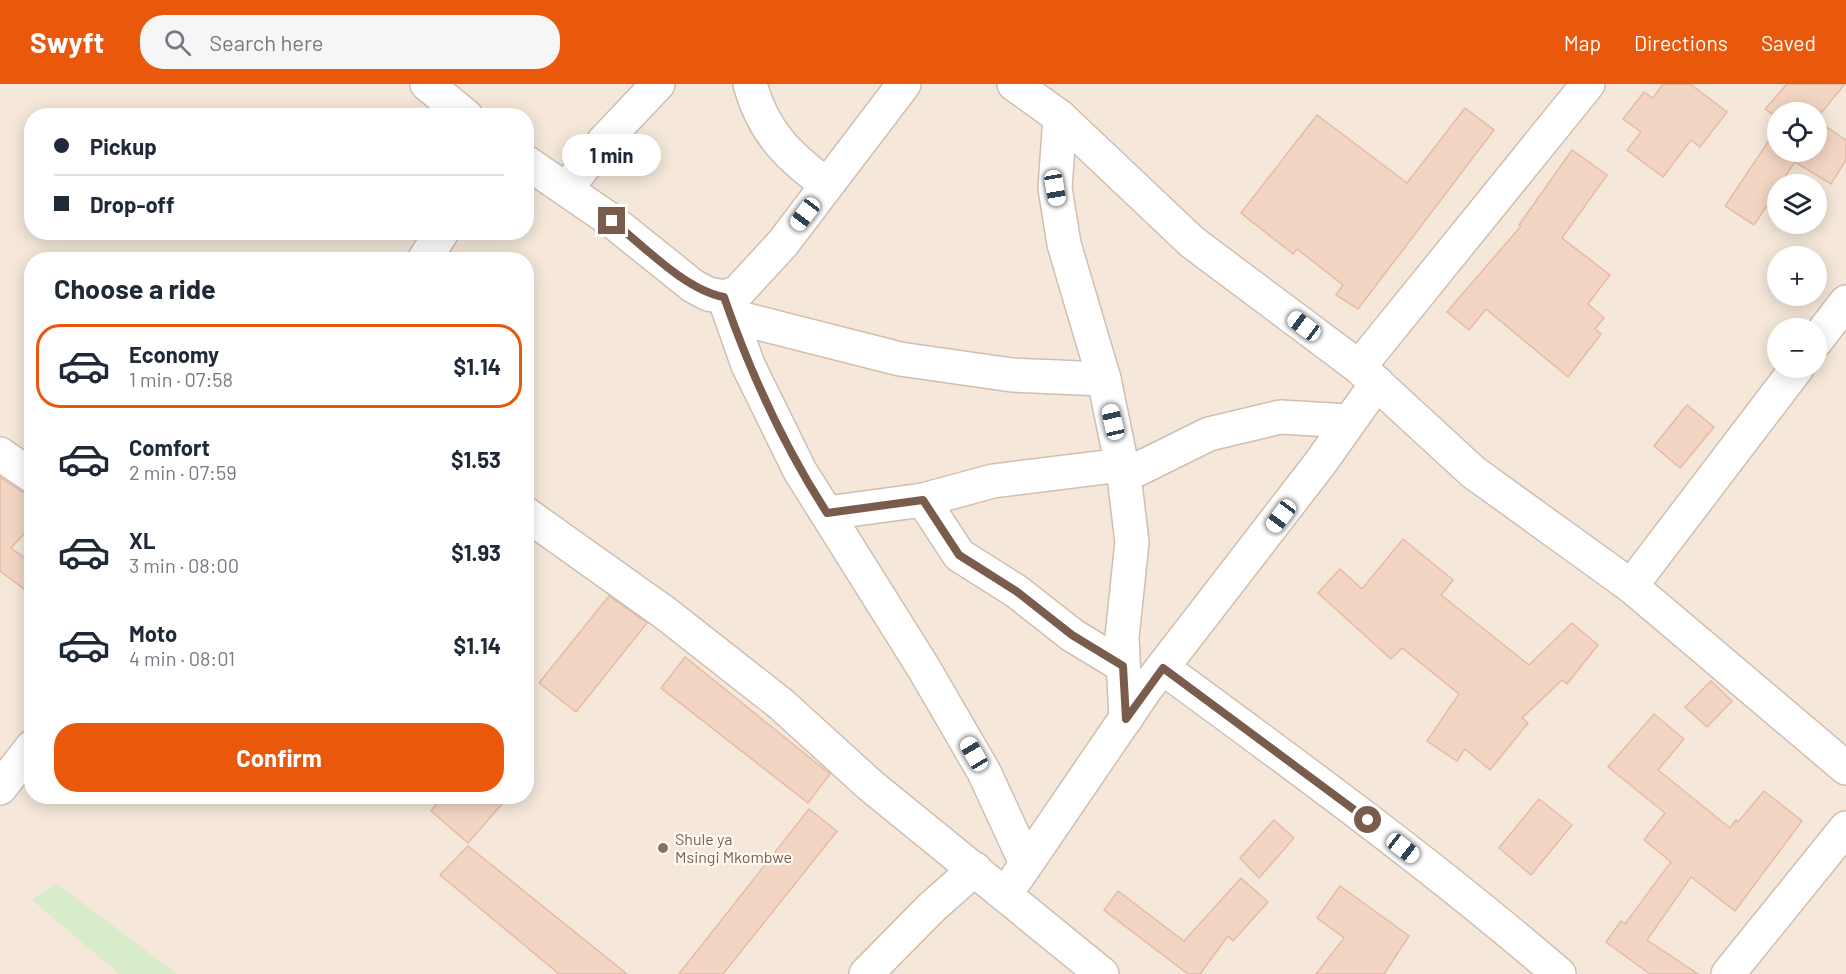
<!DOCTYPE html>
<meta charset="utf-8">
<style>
body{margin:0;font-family:Barlow,sans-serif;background:#f6f6f7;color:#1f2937;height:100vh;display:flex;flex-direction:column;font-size:22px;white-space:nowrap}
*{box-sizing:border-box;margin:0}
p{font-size:20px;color:#747a83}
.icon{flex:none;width:33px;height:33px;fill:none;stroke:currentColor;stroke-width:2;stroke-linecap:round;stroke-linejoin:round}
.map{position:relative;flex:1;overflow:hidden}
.details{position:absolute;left:24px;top:168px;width:510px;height:552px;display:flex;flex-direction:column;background:#fff;border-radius:24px;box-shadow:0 3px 15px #0003}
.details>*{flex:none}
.top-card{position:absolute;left:24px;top:24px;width:510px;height:132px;border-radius:24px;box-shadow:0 3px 15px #0003;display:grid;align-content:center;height:132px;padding:0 30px;background:#fff}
.controls{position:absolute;left:1767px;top:18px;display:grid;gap:12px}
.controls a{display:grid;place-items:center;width:60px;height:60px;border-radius:50%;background:#fff;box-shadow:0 3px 15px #0003;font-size:30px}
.end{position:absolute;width:27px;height:27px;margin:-14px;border:8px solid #7a5c4d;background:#fff;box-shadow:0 0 0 3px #fff}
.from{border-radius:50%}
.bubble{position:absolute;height:42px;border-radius:21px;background:#fff;box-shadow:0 3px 15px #0003;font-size:20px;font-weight:700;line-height:42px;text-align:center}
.car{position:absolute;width:18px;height:36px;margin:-18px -9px;border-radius:8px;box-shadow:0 0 4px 2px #0007;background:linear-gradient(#fff 24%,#345 0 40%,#fff 0 76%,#345 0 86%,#fff 0)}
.top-card b{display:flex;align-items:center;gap:21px;height:57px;font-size:22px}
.top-card b+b{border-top:2px solid #e0e1e3}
.top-card i{width:15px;height:15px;background:#1f2937}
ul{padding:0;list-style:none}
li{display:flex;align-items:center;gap:18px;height:84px;margin:0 12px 9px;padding:0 18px;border:3px solid transparent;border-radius:24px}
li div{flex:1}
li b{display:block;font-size:22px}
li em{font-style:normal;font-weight:700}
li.current{border-color:#ea580c}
li>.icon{width:54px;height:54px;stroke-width:1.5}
h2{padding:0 30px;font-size:27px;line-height:72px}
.cta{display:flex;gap:12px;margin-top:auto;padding:12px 30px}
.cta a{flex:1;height:69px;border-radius:24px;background:#ea580c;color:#fff;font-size:24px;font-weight:700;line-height:69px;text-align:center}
header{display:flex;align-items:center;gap:36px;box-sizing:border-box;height:84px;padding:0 30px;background:#ea580c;color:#fff}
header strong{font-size:28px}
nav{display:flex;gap:33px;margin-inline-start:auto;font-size:21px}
.search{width:420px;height:54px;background:#f6f6f7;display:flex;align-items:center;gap:15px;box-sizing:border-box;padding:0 21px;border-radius:24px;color:#747a83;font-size:22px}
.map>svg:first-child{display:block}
</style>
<header>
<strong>Swyft</strong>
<div class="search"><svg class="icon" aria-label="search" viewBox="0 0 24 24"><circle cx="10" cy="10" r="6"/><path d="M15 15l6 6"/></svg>Search here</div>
<nav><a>Map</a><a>Directions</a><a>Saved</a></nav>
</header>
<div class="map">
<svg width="1846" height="890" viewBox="0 0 1846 890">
<rect width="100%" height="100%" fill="#fdf6ec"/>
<path fill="#f5e8da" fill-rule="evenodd" d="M 0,0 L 1846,0 L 1846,890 L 0,890 ZM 1778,28 L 1816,28 L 1816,68 L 1778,68 ZM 32,32 L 526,32 L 526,148 L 32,148 ZM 1778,100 L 1816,100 L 1816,140 L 1778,140 ZM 1778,172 L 1816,172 L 1816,212 L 1778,212 ZM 32,176 L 526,176 L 526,712 L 32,712 ZM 1778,244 L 1816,244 L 1816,284 L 1778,284 Z"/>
<path fill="#d8ecc9" d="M 56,799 L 177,890 L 119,890 L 32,816 Z"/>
<g fill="#f3d5c3" stroke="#e6bba3" stroke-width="1.5">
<path d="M 1663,0 L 1690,0 L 1727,28 L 1700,63 L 1691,56 L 1663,93 L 1627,66 L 1641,48 L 1623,35 L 1644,8 L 1653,14 Z"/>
<path d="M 1787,0 L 1845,0 L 1816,35 L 1816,28 L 1778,28 L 1778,34 L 1765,25 Z"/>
<path d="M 1465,24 L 1494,46 L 1358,225 L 1336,211 L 1343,201 L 1297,165 L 1293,170 L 1241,129 L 1317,31 L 1407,99 Z"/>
<path d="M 1816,36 L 1846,56 L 1846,76 L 1831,100 L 1795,78 L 1780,100 L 1778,100 L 1778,105 L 1754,141 L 1725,122 L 1778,43 L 1778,68 L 1816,68 Z"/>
<path d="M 1572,66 L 1607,91 L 1562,154 L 1610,191 L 1588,220 L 1604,234 L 1595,245 L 1601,250 L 1568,293 L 1486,225 L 1469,246 L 1447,228 L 1521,142 L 1519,141 Z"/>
<path d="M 1687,321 L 1714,343 L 1680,384 L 1654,362 Z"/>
<path d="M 0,393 L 21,407 L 32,411 L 32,441 L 11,464 L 32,479 L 32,511 L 0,487 Z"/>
<path d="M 1403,455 L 1453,496 L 1441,511 L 1529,581 L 1572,539 L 1598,561 L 1567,600 L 1562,596 L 1522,634 L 1528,639 L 1490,686 L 1465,665 L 1457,677 L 1427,657 L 1459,610 L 1402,564 L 1391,575 L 1318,509 L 1340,485 L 1362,505 Z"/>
<path d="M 609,512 L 647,539 L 576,628 L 539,599 Z"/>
<path d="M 685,573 L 830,690 L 808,719 L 661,604 Z"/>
<path d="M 1711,597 L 1732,617 L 1707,643 L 1685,623 Z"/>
<path d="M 1654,630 L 1684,655 L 1658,686 L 1730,744 L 1736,736 L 1738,738 L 1764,707 L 1802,737 L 1735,827 L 1691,793 L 1647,856 L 1698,890 L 1650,890 L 1606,858 L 1621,837 L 1625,840 L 1671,778 L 1644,756 L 1665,729 L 1608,683 Z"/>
<path d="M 443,712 L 509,712 L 468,759 L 431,727 Z"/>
<path d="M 1539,715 L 1572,741 L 1531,791 L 1499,764 Z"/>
<path d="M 809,725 L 837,747 L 723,890 L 679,890 Z"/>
<path d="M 1274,736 L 1294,754 L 1259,794 L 1240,774 Z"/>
<path d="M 468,762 L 627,890 L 559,890 L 440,791 Z"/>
<path d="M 1241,794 L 1268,818 L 1233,857 L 1228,852 L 1200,890 L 1188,890 L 1104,826 L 1118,807 L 1184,857 Z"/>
<path d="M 1340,802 L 1409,852 L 1384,890 L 1316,890 L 1344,854 L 1317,834 Z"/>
</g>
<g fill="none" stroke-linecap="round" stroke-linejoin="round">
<defs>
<g id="minor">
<path d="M 427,0 L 466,32"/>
<path d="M 750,0 C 763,48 788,72 827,101"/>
<path d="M 1014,0 L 1060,33 L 1192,158 L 1359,283 L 1473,388 L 1631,502 L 1846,684"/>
<path d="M 1060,33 L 1055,104 L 1064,160 L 1104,295 L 1124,392 L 1132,458 L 1122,553 L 1126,635"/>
<path d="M 526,78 L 612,137 L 693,202 L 708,210 L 724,213 L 738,208 L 783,159 L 904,0"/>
<path d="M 566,105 L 605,56 L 658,0"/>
<path d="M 424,176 L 442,148"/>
<path d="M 724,213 L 748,281 L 800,387 L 923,583 L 984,688 L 1026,779"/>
<path d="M 731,232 L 900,275 L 1012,291 L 1104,295"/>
<path d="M 1816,257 L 1846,218"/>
<path d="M 1359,283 L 1588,0"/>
<path d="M 0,370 L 32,392"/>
<path d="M 1124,392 L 1209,350 L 1280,333 L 1350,337"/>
<path d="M 923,416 L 959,471 L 1016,507 L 1072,551 L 1123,582"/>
<path d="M 827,429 L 923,416 L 993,397 L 1122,381"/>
<path d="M 526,430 L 665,529 L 781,620 L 870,701 L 1102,890"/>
<path d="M 1631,502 L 1797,284"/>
<path d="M 1163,584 C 1298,683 1432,781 1559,890"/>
<path d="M 0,704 L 32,663"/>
<path d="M 1016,795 L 1145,606 L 1321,378 L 1377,299"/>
<path d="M 866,890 L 931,824 L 975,785"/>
<path d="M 1728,890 L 1846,744"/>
</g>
</defs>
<use href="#minor" stroke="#d1beb0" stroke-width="36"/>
<use href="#minor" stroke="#fff" stroke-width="33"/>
</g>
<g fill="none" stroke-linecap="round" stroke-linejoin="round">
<path stroke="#7a5c4d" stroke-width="8" d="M 612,137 C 644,162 685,206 724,213 C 750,288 783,361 827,429 L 923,416 L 959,471 L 1016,507 L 1072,551 L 1123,582 L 1126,635 L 1163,584 L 1368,736"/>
</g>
<circle fill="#8d6e63" stroke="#fffaf3" stroke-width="2" cx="663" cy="764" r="6"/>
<g text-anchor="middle" stroke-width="4.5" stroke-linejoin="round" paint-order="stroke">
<g font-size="16" fill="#785e54" stroke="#fffaf3" text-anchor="start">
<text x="675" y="761">Shule ya<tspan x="675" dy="18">Msingi Mkombwe</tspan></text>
</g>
</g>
</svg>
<div class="controls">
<a><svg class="icon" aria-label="locate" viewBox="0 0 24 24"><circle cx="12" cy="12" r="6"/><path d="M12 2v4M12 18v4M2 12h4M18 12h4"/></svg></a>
<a><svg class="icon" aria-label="layers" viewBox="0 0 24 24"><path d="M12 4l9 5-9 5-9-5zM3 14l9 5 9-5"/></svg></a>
<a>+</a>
<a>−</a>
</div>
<i class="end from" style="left:1368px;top:736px"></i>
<i class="end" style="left:612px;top:137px"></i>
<div class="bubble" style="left:562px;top:50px;width:99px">1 min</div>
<i class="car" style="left:1055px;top:104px;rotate:170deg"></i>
<i class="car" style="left:805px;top:130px;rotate:217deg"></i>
<i class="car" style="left:1304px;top:242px;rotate:307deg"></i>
<i class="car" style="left:1113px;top:338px;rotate:347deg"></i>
<i class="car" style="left:1281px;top:432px;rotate:217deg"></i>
<i class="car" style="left:974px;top:670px;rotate:330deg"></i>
<i class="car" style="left:1403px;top:764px;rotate:128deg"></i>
<div class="top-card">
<b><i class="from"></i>Pickup</b>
<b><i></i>Drop-off</b>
</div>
<section class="details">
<h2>Choose a ride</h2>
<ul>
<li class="current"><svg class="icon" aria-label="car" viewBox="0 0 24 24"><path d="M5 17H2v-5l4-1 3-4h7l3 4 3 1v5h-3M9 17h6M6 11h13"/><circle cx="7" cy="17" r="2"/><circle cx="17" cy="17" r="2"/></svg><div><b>Economy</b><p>1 min · 07:58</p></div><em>$1.14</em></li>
<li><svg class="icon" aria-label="car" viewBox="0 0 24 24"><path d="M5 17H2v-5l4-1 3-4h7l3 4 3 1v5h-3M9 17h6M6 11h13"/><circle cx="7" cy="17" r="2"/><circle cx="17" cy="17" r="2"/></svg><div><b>Comfort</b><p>2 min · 07:59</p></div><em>$1.53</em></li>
<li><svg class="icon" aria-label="car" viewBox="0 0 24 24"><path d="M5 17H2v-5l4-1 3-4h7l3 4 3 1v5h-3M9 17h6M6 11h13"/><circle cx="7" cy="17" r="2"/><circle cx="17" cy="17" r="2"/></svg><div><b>XL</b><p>3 min · 08:00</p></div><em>$1.93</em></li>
<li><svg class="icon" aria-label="car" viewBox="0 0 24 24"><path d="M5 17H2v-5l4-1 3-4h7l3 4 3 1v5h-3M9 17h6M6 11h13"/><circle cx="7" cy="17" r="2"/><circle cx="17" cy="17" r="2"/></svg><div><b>Moto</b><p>4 min · 08:01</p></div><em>$1.14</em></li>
</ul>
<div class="cta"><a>Confirm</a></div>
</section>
</div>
